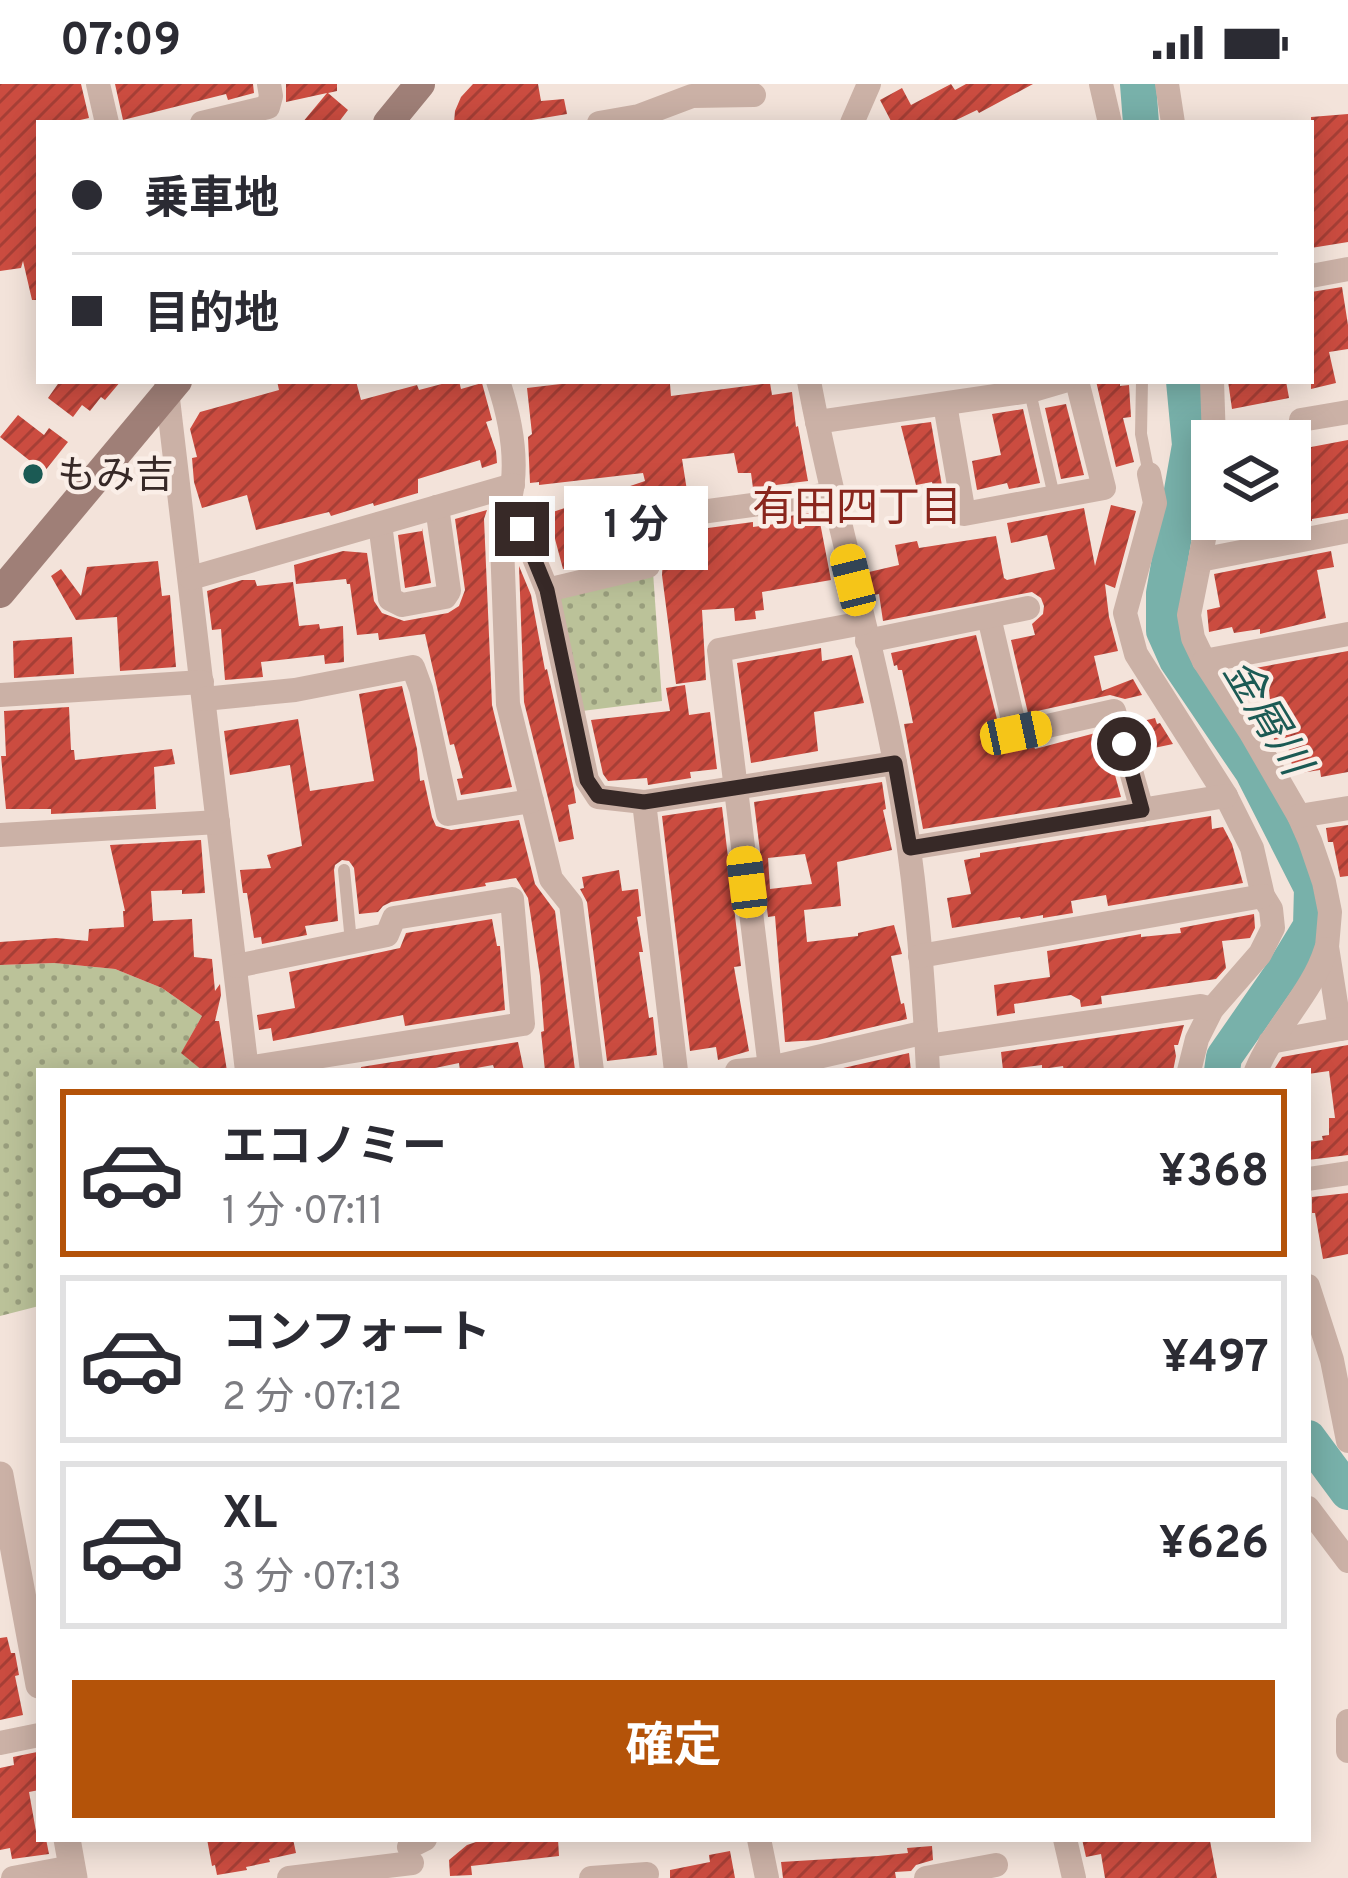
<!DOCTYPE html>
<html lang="ja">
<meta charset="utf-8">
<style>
body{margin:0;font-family:Overpass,"Noto Sans JP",sans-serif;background:#f7f7f7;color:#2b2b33;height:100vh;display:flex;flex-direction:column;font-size:45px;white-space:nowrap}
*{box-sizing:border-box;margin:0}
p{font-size:39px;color:#7c7c81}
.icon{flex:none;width:66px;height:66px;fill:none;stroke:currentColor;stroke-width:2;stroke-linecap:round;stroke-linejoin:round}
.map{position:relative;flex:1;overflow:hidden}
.sheet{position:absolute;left:36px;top:984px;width:1275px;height:774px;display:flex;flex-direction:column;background:#fff;border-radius:0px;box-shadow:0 6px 30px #0003}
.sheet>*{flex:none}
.banner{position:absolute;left:36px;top:36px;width:1278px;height:264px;border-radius:0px;box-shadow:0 6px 30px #0003;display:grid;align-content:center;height:264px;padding:0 36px;background:#fff}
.buttons{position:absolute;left:1191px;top:336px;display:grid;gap:24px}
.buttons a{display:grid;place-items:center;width:120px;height:120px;border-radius:0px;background:#fff;box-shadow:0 6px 30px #0003;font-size:60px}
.end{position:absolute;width:54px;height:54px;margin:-27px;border:15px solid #372927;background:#fff;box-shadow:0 0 0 6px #fff}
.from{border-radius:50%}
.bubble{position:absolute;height:84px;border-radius:0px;background:#fff;box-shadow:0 6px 30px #0003;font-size:39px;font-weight:700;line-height:84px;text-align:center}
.car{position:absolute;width:36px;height:72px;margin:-36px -18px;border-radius:15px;box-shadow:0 0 9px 3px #0007;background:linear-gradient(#f5c518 24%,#345 0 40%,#f5c518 0 76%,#345 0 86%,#f5c518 0)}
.banner b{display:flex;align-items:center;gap:42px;height:114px;font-size:45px}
.banner b+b{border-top:3px solid #e1e1e2}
.banner i{width:30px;height:30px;background:#2b2b33}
ul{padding:21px 0 0;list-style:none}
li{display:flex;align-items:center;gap:36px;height:168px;margin:0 24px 18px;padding:0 12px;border:6px solid #e1e1e2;border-radius:0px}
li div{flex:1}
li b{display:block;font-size:45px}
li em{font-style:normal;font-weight:700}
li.selected{border-color:#b45309}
li>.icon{width:108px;height:108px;stroke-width:1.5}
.cta{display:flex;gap:24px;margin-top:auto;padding:24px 36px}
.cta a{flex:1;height:138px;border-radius:0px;background:#b45309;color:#fff;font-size:48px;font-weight:700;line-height:138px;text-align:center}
.status{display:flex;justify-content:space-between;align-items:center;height:84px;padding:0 60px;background:#fff;direction:ltr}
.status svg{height:33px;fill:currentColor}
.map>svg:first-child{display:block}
</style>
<div class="status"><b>07:09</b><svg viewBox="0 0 49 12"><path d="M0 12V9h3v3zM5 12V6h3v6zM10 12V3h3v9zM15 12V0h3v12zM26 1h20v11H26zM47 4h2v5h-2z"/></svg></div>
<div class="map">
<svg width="1348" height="1794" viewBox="0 0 1348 1794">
<defs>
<pattern id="grass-dots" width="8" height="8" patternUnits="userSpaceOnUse" patternTransform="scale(3)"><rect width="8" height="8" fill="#bbc299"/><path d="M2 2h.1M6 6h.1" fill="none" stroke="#999e7d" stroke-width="1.8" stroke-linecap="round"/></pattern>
<pattern id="building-hatch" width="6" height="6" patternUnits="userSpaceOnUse" patternTransform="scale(3)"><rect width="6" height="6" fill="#cb4c40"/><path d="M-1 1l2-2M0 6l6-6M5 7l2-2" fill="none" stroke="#a63f36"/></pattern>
</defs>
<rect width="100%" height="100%" fill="#f3e3da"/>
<g fill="url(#grass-dots)">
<path d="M 653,488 L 662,617 L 582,627 L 559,516 L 561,509 Z"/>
<path d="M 54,879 L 115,885 L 162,904 L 202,932 L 182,968 L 203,987 L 39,987 L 39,1222 L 0,1232 L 0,881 Z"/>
</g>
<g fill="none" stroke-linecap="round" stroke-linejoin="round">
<g stroke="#78b1aa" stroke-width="36">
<path d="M 1138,0 L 1141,39"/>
<path d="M 1184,297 L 1190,361 L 1164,509 L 1164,547 L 1177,576 L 1253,688 L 1312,804 L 1311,842 L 1283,888 L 1224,973 L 1222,987"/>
<path d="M 1308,1354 L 1348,1408"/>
</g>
</g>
<g fill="url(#building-hatch)" fill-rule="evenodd">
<path d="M 0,0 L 81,0 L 89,34 L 67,39 L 39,39 L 39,216 L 32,216 L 23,177 L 21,184 L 0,187 Z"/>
<path d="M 115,0 L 253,0 L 254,9 L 228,16 L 226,10 L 123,36 Z"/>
<path d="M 286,0 L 337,0 L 337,7 L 328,9 L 348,26 L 338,39 L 302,39 L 327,9 L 286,18 Z"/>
<path d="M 473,0 L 538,0 L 541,17 L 564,15 L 567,30 L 514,39 L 454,39 L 455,27 L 461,13 Z"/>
<path d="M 951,0 L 955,6 L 966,0 L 1033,0 L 979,29 L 977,26 L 950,39 L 892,39 L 880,16 L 902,4 L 911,21 Z"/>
<path d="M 1348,30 L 1348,158 L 1311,164 L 1311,33 Z"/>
<path d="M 1342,203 L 1348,241 L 1348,265 L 1329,268 L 1336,299 L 1311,305 L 1311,208 Z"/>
<path d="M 60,297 L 121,297 L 105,316 L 101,313 L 90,327 L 82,321 L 73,333 L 48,314 Z"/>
<path d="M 277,297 L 356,297 L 361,316 L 417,301 L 419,306 L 453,297 L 459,297 L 461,305 L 482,299 L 492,336 L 486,338 L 496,367 L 497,379 L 482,384 L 480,376 L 418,395 L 418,409 L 374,422 L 373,419 L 331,432 L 329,428 L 256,446 L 247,411 L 202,424 L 194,398 L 192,374 L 197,373 L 190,345 L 200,328 L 279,306 Z"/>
<path d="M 586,297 L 670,300 L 671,312 L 770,299 L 772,311 L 792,308 L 796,343 L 798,342 L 808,397 L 753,404 L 751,389 L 738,389 L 734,369 L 682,375 L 688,413 L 663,418 L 637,438 L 632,449 L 632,469 L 594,475 L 595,478 L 563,485 L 555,455 L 545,458 L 535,434 L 645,397 L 643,389 L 539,401 L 539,398 L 530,399 L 528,353 L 532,350 L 527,304 Z"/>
<path d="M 1096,297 L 1120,297 L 1120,302 L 1129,301 L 1131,333 L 1123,334 L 1134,378 L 1116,383 Z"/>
<path d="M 1228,297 L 1286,297 L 1289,314 L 1232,325 Z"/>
<path d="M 1066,320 L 1084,391 L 1061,395 L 1045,324 Z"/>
<path d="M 1023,325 L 1040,399 L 1009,405 L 1007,399 L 977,406 L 972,377 L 1001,371 L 992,330 Z"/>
<path d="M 18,331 L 44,351 L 49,344 L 68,358 L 44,388 L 0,353 Z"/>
<path d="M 931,338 L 946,425 L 938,427 L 932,398 L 916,401 L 901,342 Z"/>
<path d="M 1348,356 L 1348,429 L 1312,435 L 1312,437 L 1292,441 L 1290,367 Z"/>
<path d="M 1111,421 L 1136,427 L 1115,504 L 1105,500 L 1109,533 L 1118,567 L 1094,572 L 1102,607 L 1133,595 L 1142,611 L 1125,615 L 1110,611 L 1028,629 L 1011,556 L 1035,551 L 1032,540 L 1043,530 L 1044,522 L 1041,514 L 1032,508 L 883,537 L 879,510 L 874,511 L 869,488 L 899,481 L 895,461 L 917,457 L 919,464 L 996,452 L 1004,494 L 1007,496 L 1055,485 L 1047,451 L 1011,459 L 1007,439 L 1084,424 L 1095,482 Z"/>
<path d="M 487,426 L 484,435 L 492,621 L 512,703 L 461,711 L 457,695 L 463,694 L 454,660 L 450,661 L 425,550 L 379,556 L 378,549 L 357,551 L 350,500 L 347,500 L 346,495 L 296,500 L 294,481 L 343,467 L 367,469 L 374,517 L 382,529 L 404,537 L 448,529 L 459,522 L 465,506 L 455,435 Z"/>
<path d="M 818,428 L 831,496 L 762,508 L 764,526 L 755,527 L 756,535 L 735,537 L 734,524 L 702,526 L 706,596 L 676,600 L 662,491 L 664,458 L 678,448 L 753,438 L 753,443 L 790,438 L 789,432 Z"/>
<path d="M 422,444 L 431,499 L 405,504 L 398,451 L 422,447 Z"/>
<path d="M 1331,467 L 1334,483 L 1317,486 L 1326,534 L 1260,550 L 1260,545 L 1234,549 L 1232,543 L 1209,548 L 1207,526 L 1220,523 L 1214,490 Z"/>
<path d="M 158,477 L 162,512 L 170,511 L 176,583 L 120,587 L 117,533 L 76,536 L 51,492 L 61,485 L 81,512 L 87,483 Z"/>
<path d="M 519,482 L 531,511 L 545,586 L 547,585 L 574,706 L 576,719 L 568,721 L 574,755 L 559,758 L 524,618 Z"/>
<path d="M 242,496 L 255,496 L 257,502 L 293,498 L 299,542 L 319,540 L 320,545 L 343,542 L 344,578 L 325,580 L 324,571 L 261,578 L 263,593 L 225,596 L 221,545 L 212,546 L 207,507 Z"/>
<path d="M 976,551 L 1003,659 L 1012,665 L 1034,662 L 1035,665 L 1103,647 L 1121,713 L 923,745 L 904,640 L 913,639 L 902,586 L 898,586 L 897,581 L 894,582 L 891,569 Z"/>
<path d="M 72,553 L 74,590 L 14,594 L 13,557 Z"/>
<path d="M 821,564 L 822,577 L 852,571 L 864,619 L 814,628 L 818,667 L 751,679 L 737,579 Z"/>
<path d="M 1348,567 L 1348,688 L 1321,693 L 1320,686 L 1294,690 L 1286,654 L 1274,656 L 1268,596 L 1239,601 L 1233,588 Z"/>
<path d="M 685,601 L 689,631 L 710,628 L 717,685 L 690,688 L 691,694 L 648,701 L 647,694 L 608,697 L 603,690 L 591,636 L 670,627 L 666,604 Z"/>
<path d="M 402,602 L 417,665 L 420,697 L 424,696 L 432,733 L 436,742 L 451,746 L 519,736 L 535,800 L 555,827 L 575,986 L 545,987 L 541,948 L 544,947 L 540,892 L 528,814 L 516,794 L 485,799 L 486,802 L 391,818 L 383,822 L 378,828 L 359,830 L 354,784 L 349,777 L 342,776 L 335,781 L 334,786 L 338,837 L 305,842 L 307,851 L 262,860 L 261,853 L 254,854 L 247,809 L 243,809 L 240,786 L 271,784 L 267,771 L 302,762 L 290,681 L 230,691 L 224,647 L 298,635 L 310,707 L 374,697 L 359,610 Z"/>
<path d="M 69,623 L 71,666 L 74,666 L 75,676 L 172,665 L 175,680 L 154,683 L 156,725 L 51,730 L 51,725 L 6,725 L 1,672 L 6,672 L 4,627 Z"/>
<path d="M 1155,634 L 1157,640 L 1160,639 L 1173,660 L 1154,664 L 1154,660 L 1141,662 L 1135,639 Z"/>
<path d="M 882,698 L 886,725 L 883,726 L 892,766 L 837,778 L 841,822 L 804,826 L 807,858 L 858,852 L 858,849 L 894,841 L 902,870 L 891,872 L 901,920 L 904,919 L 907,935 L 818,956 L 785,958 L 775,832 L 768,833 L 754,718 ZM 805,770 L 812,800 L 770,805 L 768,774 Z"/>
<path d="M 722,723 L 741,882 L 734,883 L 749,967 L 718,976 L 716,963 L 690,967 L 662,732 Z"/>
<path d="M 1211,732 L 1212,745 L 1223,743 L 1232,760 L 1243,799 L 1108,822 L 1106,811 L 1071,817 L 1073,829 L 1043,834 L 1043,831 L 1021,835 L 1020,833 L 952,844 L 947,814 L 971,810 L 964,776 L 980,773 L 980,769 Z"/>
<path d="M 1348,741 L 1348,792 L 1340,793 L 1333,758 L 1328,758 L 1326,744 Z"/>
<path d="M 201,756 L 205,809 L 182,810 L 182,806 L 151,807 L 153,837 L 192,835 L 194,873 L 212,875 L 215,907 L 220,900 L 221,911 L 215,937 L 219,937 L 227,987 L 203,987 L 181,969 L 202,932 L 162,904 L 115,885 L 54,879 L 0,881 L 0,858 L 56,854 L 88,857 L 89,845 L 124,843 L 123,827 L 125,827 L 110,761 Z"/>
<path d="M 619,786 L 622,807 L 638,805 L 641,832 L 637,833 L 643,868 L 639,868 L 649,934 L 653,933 L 657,971 L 607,977 L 587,818 L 580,805 L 584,804 L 582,793 Z"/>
<path d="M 1254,830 L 1255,844 L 1250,854 L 1222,857 L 1226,884 L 1216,895 L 1101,912 L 1102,920 L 1081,923 L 1080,916 L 1071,911 L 1014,920 L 1015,929 L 997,932 L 994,901 L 1050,893 L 1047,867 L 1141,850 L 1141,853 L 1181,849 L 1180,844 Z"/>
<path d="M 492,835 L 497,862 L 500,862 L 505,926 L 405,942 L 403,931 L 273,957 L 271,944 L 259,946 L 257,931 L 295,924 L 289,888 L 400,864 L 406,849 Z"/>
<path d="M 1184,941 L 1178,961 L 1174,961 L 1176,972 L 1173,987 L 1064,987 L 1063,982 L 1042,985 L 1042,981 L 1003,986 L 1001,968 Z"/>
<path d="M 518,958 L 524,987 L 495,987 L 493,981 L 460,987 L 459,979 L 421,987 L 361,987 L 361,983 Z"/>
<path d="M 1348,961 L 1348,1071 L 1308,1076 L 1308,1058 L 1323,1056 L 1322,1052 L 1329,1051 L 1329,1034 L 1335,1034 L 1329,987 L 1308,990 L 1308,987 L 1276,987 L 1275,984 L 1282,973 Z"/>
<path d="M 909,969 L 911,987 L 830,987 Z"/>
<path d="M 1348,1109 L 1348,1170 L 1323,1175 L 1315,1129 L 1312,1129 L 1312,1113 Z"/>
<path d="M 7,1553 L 11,1569 L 15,1569 L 19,1591 L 15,1592 L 23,1631 L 0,1636 L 0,1554 Z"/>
<path d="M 37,1668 L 39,1706 L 29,1708 L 37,1753 L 46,1755 L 49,1770 L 12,1775 L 10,1764 L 0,1766 L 0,1684 L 14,1681 L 13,1673 Z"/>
<path d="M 207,1755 L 293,1755 L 296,1769 L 269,1775 L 270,1778 L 246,1783 L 247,1786 L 217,1791 L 215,1781 L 212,1782 Z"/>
<path d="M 485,1755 L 558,1755 L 559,1772 L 471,1782 L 472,1791 L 450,1792 L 449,1776 L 467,1761 Z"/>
<path d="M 1082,1755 L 1210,1757 L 1217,1794 L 1105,1794 L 1101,1770 L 1086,1773 Z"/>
<path d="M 932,1762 L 933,1776 L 916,1781 L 911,1787 L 895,1788 L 896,1794 L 783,1794 L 781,1778 L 878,1772 L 908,1769 L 907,1764 Z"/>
<path d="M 730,1767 L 735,1794 L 670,1794 L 670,1786 L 710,1778 L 709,1771 Z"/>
</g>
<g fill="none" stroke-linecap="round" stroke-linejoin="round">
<g stroke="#cbb1a6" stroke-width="12">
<path d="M 1142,297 L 1141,350 L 1149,390"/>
<path d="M 1030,308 L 1054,412"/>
<path d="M 344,786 L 351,858"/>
</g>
<g stroke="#cbb1a6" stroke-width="24">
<path d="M 98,0 L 107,39"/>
<path d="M 1101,0 L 1110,39"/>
<path d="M 1167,0 L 1173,39"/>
<path d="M 202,39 L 268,23 L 271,12 L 269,0"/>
<path d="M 599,39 L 639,32 L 692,12 L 754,11"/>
<path d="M 852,39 L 869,0"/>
<path d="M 1311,192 L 1348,185"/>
<path d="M 498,297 C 510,333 519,377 510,415 L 547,506 L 648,482 L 648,450 L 672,432 L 831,410"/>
<path d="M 809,297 C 833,427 872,554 896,684 C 915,784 923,886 928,987"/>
<path d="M 1212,297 L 1214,357"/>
<path d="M 166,298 L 247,987"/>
<path d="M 945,320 L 964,430 L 1104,404 L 1077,297"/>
<path d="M 1301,336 L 1348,328"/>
<path d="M 817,338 L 1030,307 L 1064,297"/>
<path d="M 1149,390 L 1155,419 L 1125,529 L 1136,570 L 1226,712 L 1252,764 L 1263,812 L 1271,825 L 1273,844 L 1260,870 L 1212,925 L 1197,955 L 1189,987"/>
<path d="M 510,415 L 501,434 L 508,620 L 551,795 L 571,820 L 592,987"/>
<path d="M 380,440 L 390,515 L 402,521 L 445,513 L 449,507 L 437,423"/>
<path d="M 1348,447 L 1200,476 L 1189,531 L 1193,554 L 1204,577 L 1251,649 L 1299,732 L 1310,757 L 1324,798 L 1330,828 L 1327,863 L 1340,945 L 1348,944"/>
<path d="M 1200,476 L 1212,412"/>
<path d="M 191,494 L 513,401"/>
<path d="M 547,506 L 587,696 L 598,713 L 644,718 L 895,679"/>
<path d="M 989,533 L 1016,649 L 1114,627 L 1142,726"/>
<path d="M 867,557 L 1028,524"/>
<path d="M 1204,577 L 1348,550"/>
<path d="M 0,611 L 202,598"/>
<path d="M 204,615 L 295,606 L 413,583 L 421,605 L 448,730 L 532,717"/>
<path d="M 644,718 L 676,987"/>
<path d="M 1299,732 L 1348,724"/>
<path d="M 0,751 L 218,738"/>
<path d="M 910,764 L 1226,712"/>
<path d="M 920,872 L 1263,812"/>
<path d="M 236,882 L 387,851 L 394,834 L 512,815 L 523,940 L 247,984"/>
<path d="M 1270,958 L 1340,945"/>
<path d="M 927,962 L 1200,922 L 1212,925"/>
<path d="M 770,984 L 719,566 L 863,539"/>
<path d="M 737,987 L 770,984 L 926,948"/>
<path d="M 1256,987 C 1274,943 1312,910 1326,865"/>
<path d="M 1308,1095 L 1348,1089"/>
<path d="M 1308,1202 L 1332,1276 L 1348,1357"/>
<path d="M 1308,1424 L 1348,1477"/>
<path d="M 1348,1637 L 1348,1667"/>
<path d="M 0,1659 L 39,1651"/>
<path d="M 759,1755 L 767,1794"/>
<path d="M 1065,1755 L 1074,1794"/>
<path d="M 409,1763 L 425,1755"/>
<path d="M 13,1794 L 72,1783"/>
<path d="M 289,1794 L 412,1779"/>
<path d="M 591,1794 L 647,1790"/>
<path d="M 926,1794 L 996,1781"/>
</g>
<g stroke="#cbb1a6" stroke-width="27">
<path d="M 0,1391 L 39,1601"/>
<path d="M 67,1755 L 74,1794"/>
</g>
<g stroke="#9f7f77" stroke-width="30">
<path d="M 388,39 L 420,0"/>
<path d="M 0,509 L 177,297"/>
</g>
</g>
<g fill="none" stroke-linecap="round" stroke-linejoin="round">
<path stroke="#372927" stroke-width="15" d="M 522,445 L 547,506 L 587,696 L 598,712 L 644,718 L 895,679 L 910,764 L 1142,726 L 1124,660"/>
</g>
<circle fill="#1b5a54" stroke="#faeee7" stroke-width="4.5" cx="33" cy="390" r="12"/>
<g text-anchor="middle" stroke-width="9" stroke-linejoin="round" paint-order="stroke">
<g font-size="39" fill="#372927" stroke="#faeee7" text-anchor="start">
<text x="57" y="404">もみ吉</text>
</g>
<g font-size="42" fill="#89261d" stroke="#faeee7">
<text x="857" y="437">有田四丁目</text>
</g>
<g font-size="42" font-style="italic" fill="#1b5a54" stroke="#faeee7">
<text transform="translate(1268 632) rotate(59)" y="15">金屑川</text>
</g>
</g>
</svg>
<div class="buttons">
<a><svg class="icon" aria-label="layers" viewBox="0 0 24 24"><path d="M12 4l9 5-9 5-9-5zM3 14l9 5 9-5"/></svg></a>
</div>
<i class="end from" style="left:1124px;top:660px"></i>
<i class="end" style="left:522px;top:445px"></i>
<div class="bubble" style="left:564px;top:402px;width:144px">1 分</div>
<i class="car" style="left:853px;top:496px;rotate:346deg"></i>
<i class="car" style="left:1016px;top:649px;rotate:78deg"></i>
<i class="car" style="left:747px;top:798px;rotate:353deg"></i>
<div class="banner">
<b><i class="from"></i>乗車地</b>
<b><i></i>目的地</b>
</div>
<section class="sheet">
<ul>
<li class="selected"><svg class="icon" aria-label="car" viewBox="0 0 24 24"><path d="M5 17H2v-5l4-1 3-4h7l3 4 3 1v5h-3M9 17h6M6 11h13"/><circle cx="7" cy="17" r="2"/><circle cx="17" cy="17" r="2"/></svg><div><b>エコノミー</b><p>1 分 · 07:11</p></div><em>¥368</em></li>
<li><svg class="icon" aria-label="car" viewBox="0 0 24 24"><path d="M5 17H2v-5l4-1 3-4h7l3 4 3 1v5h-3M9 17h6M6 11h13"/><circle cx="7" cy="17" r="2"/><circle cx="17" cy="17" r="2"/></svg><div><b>コンフォート</b><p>2 分 · 07:12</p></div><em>¥497</em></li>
<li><svg class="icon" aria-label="car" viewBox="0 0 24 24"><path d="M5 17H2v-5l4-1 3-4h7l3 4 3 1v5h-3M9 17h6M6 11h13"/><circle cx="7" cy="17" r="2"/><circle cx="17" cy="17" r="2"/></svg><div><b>XL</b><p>3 分 · 07:13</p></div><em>¥626</em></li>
</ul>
<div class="cta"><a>確定</a></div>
</section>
</div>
